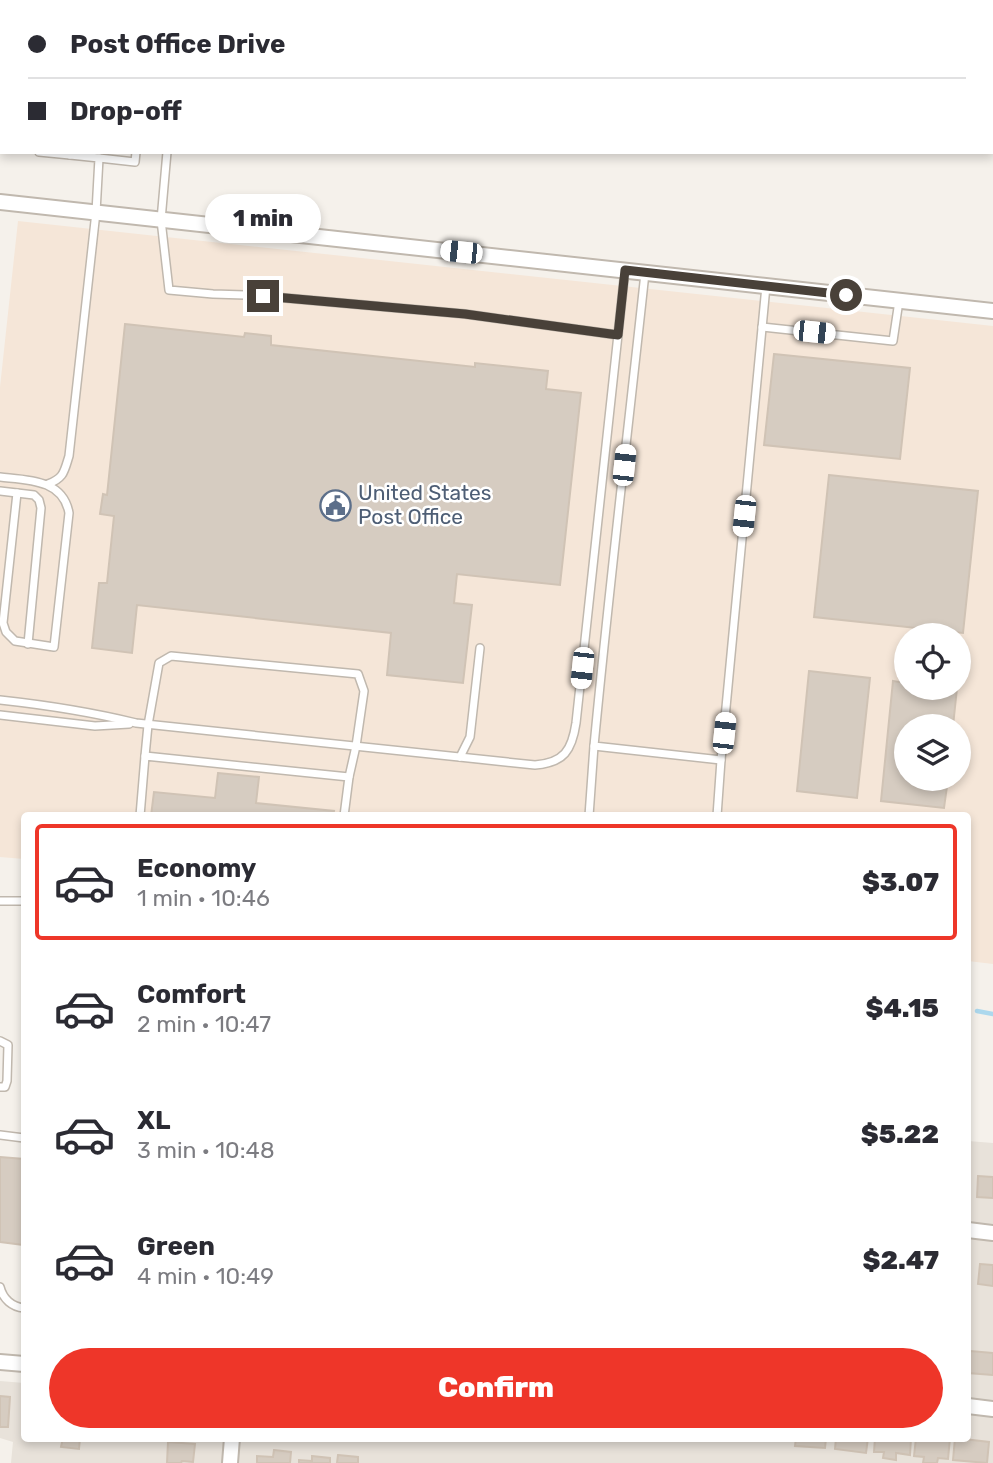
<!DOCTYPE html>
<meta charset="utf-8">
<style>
body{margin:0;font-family:Rubik,sans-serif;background:#f7f7f7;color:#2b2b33;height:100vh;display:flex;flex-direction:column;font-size:26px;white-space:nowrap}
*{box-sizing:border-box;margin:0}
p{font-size:23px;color:#7c7c81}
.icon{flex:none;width:38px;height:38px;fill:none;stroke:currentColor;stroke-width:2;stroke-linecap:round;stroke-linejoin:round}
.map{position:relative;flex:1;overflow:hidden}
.side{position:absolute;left:21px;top:812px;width:950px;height:630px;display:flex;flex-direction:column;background:#fff;border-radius:7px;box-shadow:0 4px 10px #0003}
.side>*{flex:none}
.hud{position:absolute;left:0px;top:0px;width:994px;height:154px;box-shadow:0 4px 10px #0003;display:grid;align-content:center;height:154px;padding:0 28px;background:#fff}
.tools{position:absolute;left:894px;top:623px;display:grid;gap:14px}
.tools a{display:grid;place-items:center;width:77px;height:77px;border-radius:50%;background:#fff;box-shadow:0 4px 10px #0003;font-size:35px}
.end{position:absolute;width:32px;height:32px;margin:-16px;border:9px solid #494139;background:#fff;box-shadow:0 0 0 4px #fff}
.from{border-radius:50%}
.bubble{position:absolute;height:49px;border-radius:24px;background:#fff;box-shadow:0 4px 10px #0003;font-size:23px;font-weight:800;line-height:49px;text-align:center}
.car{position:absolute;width:21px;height:42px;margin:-21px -10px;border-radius:9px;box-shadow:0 0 5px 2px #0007;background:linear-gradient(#fff 24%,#345 0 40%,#fff 0 76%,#345 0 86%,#fff 0)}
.hud b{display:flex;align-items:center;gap:24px;height:66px;font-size:26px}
.hud b+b{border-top:2px solid #e1e1e2}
.hud i{width:18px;height:18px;background:#2b2b33}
ul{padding:12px 0 0;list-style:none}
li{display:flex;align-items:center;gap:21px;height:116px;margin:0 14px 10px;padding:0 14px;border:4px solid transparent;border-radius:7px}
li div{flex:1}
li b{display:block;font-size:26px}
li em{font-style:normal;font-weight:800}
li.active{border-color:#ee3629}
li>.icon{width:63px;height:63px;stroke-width:1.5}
.action{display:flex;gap:14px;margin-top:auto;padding:14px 28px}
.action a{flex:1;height:80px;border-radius:42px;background:#ee3629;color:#fff;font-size:28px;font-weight:800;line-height:80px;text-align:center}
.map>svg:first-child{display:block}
</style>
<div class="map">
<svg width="993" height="1463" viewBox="0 0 993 1463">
<rect width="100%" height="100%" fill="#f5f1eb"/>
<path fill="#e8e2da" d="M 968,1141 L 993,1143 L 993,1463 L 11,1463 L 13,1442 L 0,1438 L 0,1381 L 24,1383 L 24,1438 L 968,1438 Z"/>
<path fill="#f5e6d8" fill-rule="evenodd" d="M 18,221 L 993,326 L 993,964 L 968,961 L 968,816 L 24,816 L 24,859 L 0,857 L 0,387 ZM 906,635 L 959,635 L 959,688 L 906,688 ZM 906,726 L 959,726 L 959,779 L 906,779 Z"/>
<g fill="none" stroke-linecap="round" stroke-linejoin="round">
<path stroke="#acd8ed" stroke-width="4.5" d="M 977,1011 L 993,1014"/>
</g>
<g fill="#d6ccc1" stroke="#d0c3b5" stroke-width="2">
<path d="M 125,324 L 244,337 L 245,333 L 271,336 L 271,345 L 475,367 L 475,363 L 548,371 L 546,389 L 581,393 L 560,585 L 457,574 L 454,603 L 472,605 L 463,683 L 387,675 L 391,633 L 137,605 L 132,653 L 92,648 L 99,583 L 107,583 L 114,516 L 100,514 L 103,494 L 107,495 Z"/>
<path d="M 774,354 L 910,368 L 900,459 L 764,445 Z"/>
<path d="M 829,475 L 978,491 L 963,633 L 814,617 Z"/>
<path d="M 809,671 L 870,678 L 857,798 L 797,791 Z"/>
<path d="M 893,681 L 906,683 L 906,688 L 957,688 L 953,726 L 906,726 L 906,779 L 948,779 L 944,808 L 881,801 Z"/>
<path d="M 218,773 L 259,777 L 256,803 L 334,811 L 333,816 L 151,816 L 154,792 L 215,798 Z"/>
<path d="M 0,1157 L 24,1159 L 24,1245 L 0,1242 Z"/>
<path d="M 978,1176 L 993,1177 L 993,1198 L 977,1197 Z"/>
<path d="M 980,1264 L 993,1265 L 993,1286 L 978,1284 Z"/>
<path d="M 970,1351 L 993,1353 L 993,1375 L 968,1373 Z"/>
<path d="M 0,1396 L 10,1397 L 8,1427 L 0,1427 Z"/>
<path d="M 63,1438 L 80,1438 L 79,1449 L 61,1447 Z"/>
<path d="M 796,1438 L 826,1438 L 825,1448 L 795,1446 Z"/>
<path d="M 836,1438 L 868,1438 L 866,1453 L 835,1449 Z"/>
<path d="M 875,1438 L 911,1438 L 910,1455 L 896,1453 L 896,1460 L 883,1458 L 884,1452 L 874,1452 Z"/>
<path d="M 916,1438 L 950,1438 L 948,1459 L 938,1458 L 937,1463 L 923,1463 L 924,1457 L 914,1456 Z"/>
<path d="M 955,1438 L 989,1442 L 987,1463 L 953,1460 Z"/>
<path d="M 168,1442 L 195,1444 L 193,1462 L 182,1461 L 181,1463 L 167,1463 Z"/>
<path d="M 274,1450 L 291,1452 L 290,1463 L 257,1463 L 257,1456 L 273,1457 Z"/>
<path d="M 338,1455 L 358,1457 L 358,1463 L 337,1463 Z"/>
<path d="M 312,1456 L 330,1458 L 330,1463 L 299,1463 L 299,1460 L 312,1461 Z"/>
</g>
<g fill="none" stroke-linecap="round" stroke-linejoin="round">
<defs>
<g id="service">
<path d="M 102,2 L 110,2"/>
<path d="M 215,2 L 215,0"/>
<path d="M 0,86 L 2,86"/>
<path d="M 0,149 L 2,149"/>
<path d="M 39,152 L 70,155 L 70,152"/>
<path d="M 167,152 L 161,220 L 169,290 L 213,294 L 245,295"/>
<path d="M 99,158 L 135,162 L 136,152"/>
<path d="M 645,273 C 628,431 609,588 594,746 L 721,760 L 766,286"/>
<path d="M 263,296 L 465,314 L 618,335"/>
<path d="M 762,327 L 893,341 L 899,301"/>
<path d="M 0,477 C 27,480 63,479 69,513 L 54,647 L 15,641 L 6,632 L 3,623 L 17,493"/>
<path d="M 48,484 C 64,478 64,472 69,456 L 96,212 L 99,158 L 70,155"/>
<path d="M 0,491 L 34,495 L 39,500 L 41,508 L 28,644"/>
<path d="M 0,700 C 46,705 91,712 136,723 L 535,765 C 564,763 572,750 576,723 L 625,270"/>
<path d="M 0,715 L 95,726 L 129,724"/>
<path d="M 145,756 L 148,725 L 159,663 L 171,656 L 358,674 L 364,691 L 356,746 L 349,777"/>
<path d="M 460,757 L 470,737 L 480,648"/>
<path d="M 140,816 L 145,756 L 349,777 L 344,816"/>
<path d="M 589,816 L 594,746"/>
<path d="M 717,816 L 721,760"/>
<path d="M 0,901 L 24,901"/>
<path d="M 0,1041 L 8,1045 L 7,1081 L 5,1087 L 0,1087"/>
<path d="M 0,1135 L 24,1138"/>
<path d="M 0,1287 C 3,1299 12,1307 24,1308"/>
</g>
<g id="minor">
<path d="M 0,202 L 993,311"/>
<path d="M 968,1230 L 993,1233"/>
<path d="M 0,1362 L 24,1364"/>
<path d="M 968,1406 L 993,1409"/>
<path d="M 230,1463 L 232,1438"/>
</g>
<g id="primary">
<path d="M 35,2 L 36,0"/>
<path d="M 0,21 L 2,38"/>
<path d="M 0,122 L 2,106"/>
</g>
<g id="motorway">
<path d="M 659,0 L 685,2"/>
<path d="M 843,0 L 852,2"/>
<path d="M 947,0 L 952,2"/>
<path d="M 992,16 L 993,16"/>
<path d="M 992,46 L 993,46"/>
</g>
</defs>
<use href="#service" stroke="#c0b8ae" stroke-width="10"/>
<use href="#minor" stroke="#c0b8ae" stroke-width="18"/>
<use href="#primary" stroke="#deb370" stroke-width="24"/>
<use href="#motorway" stroke="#d59445" stroke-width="28"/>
<use href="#service" stroke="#fff" stroke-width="7"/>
<use href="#minor" stroke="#fff" stroke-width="14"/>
<use href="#primary" stroke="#f9d8a0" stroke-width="21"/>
<use href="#motorway" stroke="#f6c075" stroke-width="24"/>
</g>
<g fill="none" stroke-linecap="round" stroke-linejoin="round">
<path stroke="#494139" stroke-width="9" d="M 263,296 L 465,314 L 618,335 L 625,270 L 846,295"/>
</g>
<defs>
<symbol id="civic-ring" viewBox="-11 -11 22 22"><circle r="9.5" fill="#fff" stroke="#5c6f8a" stroke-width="1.5"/><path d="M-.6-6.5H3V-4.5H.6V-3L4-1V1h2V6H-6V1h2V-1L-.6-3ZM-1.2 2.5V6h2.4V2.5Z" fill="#5c6f8a"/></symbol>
</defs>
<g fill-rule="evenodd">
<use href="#civic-ring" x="318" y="488" width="35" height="35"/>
</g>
<g text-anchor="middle" stroke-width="5" stroke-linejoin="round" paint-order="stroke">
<g font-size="21" fill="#4e5e75" stroke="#fff" text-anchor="start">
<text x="358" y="500">United States<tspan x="358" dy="24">Post Office</tspan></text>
</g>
</g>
</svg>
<div class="tools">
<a><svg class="icon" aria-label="locate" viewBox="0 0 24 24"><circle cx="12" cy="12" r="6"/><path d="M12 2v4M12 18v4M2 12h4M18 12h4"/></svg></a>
<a><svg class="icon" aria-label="layers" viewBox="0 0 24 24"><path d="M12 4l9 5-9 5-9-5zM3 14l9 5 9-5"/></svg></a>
</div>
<i class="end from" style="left:846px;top:295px"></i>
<i class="end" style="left:263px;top:296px"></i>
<div class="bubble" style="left:205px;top:194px;width:116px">1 min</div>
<i class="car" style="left:461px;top:252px;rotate:276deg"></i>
<i class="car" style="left:814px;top:332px;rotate:96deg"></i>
<i class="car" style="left:624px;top:465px;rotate:6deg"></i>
<i class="car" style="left:744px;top:516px;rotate:186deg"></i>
<i class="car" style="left:582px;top:668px;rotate:186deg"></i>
<i class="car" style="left:724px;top:733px;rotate:6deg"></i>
<div class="hud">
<b><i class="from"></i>Post Office Drive</b>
<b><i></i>Drop-off</b>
</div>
<section class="side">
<ul>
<li class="active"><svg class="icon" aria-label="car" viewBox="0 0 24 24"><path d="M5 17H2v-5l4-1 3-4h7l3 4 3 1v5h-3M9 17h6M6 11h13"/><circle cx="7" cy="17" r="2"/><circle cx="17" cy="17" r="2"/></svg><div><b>Economy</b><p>1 min · 10:46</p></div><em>$3.07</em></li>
<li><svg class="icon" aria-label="car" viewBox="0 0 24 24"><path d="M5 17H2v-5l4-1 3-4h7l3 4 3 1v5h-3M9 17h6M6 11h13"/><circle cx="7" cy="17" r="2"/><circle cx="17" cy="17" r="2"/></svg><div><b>Comfort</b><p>2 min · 10:47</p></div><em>$4.15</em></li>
<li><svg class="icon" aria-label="car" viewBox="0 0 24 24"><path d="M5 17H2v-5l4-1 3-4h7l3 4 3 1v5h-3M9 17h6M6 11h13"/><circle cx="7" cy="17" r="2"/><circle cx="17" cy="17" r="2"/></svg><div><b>XL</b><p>3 min · 10:48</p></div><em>$5.22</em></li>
<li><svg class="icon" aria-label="car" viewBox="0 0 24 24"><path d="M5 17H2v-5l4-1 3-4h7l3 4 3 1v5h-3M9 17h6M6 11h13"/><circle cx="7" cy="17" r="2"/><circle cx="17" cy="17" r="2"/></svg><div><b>Green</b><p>4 min · 10:49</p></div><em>$2.47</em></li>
</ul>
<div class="action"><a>Confirm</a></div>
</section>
</div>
